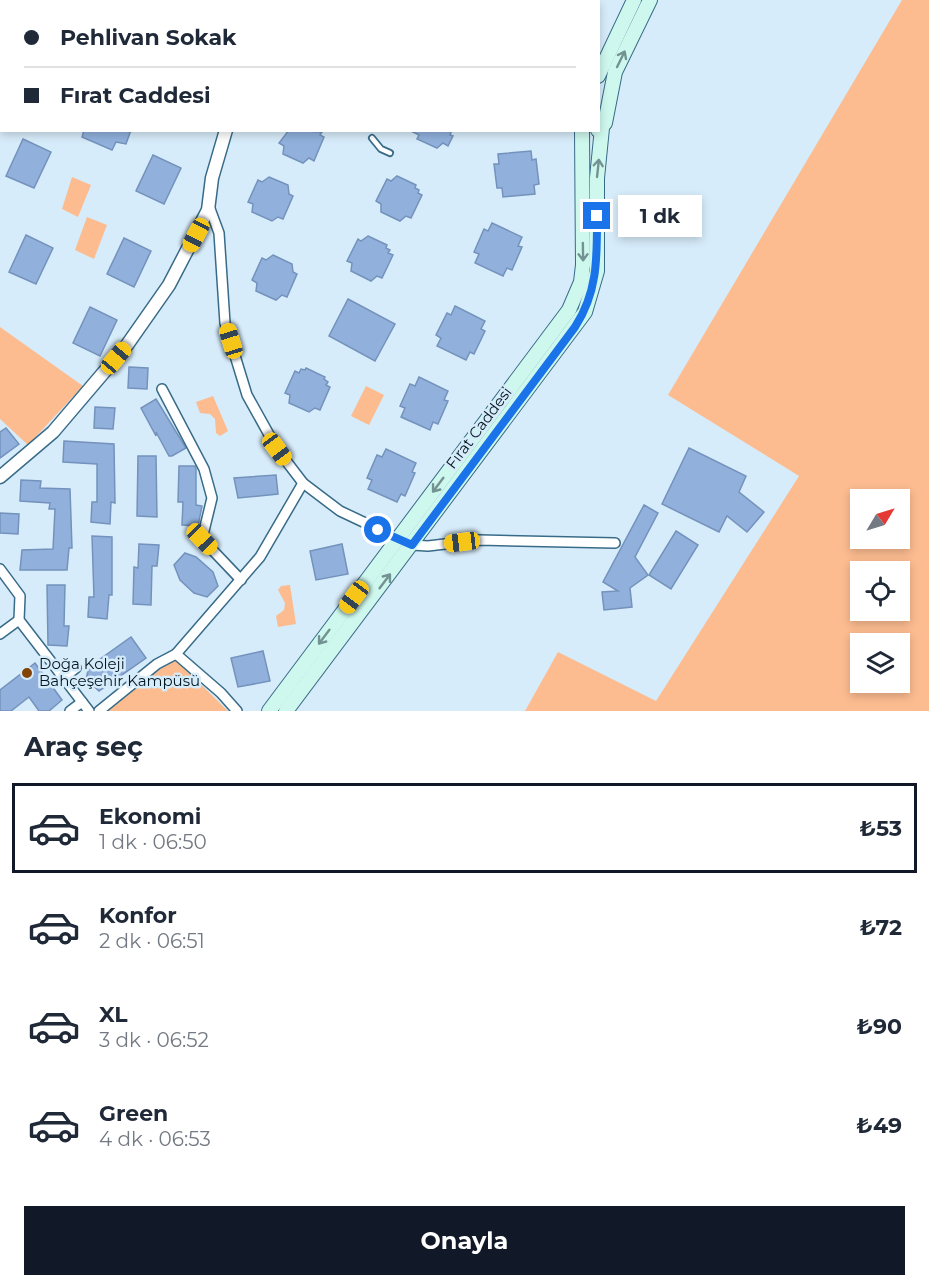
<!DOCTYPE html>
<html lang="tr">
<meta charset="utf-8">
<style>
body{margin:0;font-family:Montserrat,sans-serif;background:#f2f2f3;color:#1f2937;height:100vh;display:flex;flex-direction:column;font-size:22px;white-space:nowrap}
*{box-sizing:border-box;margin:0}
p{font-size:20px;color:#747a83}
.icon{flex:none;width:33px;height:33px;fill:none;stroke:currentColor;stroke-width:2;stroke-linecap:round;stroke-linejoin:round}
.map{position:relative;height:711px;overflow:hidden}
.side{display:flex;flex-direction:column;background:#fff;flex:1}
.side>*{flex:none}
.guide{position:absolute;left:0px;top:0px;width:600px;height:132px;box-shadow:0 3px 9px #0003;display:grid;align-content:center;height:132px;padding:0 24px;background:#fff}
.needle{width:39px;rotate:52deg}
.tools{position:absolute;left:850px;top:489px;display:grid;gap:12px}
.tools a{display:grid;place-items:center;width:60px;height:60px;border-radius:0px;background:#fff;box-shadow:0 3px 9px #0003;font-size:30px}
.end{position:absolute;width:27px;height:27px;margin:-14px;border:8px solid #1a73e8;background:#fff;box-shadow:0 0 0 3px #fff}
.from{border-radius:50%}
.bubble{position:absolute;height:42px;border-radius:0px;background:#fff;box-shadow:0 3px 9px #0003;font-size:20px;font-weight:700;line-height:42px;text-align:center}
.car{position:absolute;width:18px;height:36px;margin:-18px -9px;border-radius:8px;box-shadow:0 0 4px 2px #0007;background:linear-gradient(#f5c518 24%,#345 0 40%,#f5c518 0 76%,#345 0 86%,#f5c518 0)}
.guide b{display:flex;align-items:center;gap:21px;height:57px;font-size:22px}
.guide b+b{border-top:2px solid #e0e1e3}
.guide i{width:15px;height:15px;background:#1f2937}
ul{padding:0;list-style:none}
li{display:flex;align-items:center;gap:18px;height:90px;margin:0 12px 9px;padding:0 12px;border:3px solid transparent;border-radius:0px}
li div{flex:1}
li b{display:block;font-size:22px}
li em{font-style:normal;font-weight:700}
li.on{border-color:#111827}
li>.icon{width:54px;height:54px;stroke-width:1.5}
h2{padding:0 24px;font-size:27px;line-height:72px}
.action{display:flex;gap:12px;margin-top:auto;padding:12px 24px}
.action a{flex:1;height:69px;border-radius:0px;background:#111827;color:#fff;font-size:24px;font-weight:700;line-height:69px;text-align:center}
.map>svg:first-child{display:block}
</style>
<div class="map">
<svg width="929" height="711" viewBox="0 0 929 711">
<rect width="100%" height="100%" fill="#d7ecfa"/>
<g fill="#fcbc90" fill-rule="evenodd">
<path d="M 902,0 L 929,0 L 929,711 L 525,711 L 558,652 L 656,701 L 799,476 L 668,395 ZM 861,500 L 900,500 L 900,538 L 861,538 ZM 861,572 L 900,572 L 900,610 L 861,610 ZM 861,644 L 900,644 L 900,682 L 861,682 Z"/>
<path d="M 72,177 L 91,185 L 78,217 L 62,209 Z"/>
<path d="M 87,217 L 107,225 L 94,259 L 75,250 Z"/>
<path d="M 0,327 L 83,386 L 28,445 L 0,419 Z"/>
<path d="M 366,386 L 384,395 L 369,425 L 351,416 Z"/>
<path d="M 213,396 L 228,431 L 220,436 L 216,433 L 215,419 L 210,414 L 200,413 L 196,402 Z"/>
<path d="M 290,585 L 296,624 L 278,627 L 276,616 L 284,610 L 285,603 L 278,590 L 281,586 Z"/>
<path d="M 174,658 L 228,711 L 107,711 Z"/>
</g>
<g fill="#91b1dc" stroke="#7392bc" stroke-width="1.5">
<path d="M 84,130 L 131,130 L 126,144 L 116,142 L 112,150 L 82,137 Z"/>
<path d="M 289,130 L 322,132 L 320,135 L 324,137 L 314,161 L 309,158 L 303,163 L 283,154 L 284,146 L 279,143 Z"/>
<path d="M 409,130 L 452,130 L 450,135 L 453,136 L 448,146 L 443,143 L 437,148 L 417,139 L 419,135 Z"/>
<path d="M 23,139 L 51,152 L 34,188 L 6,176 Z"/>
<path d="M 531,151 L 532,160 L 536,159 L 539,184 L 534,185 L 535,194 L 503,197 L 502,188 L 497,188 L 494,164 L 499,164 L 498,154 Z"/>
<path d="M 153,155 L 181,168 L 164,204 L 136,191 Z"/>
<path d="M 397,176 L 416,185 L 415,188 L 419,190 L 418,193 L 422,195 L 411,218 L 406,216 L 400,221 L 381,212 L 381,204 L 376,201 L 387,179 L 391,181 Z"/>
<path d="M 269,177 L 288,185 L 289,194 L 293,196 L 283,219 L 278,217 L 272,221 L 252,212 L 253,204 L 248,202 L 258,180 L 262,182 Z"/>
<path d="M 492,223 L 522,237 L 518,246 L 522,247 L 512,270 L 507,268 L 503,276 L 475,263 L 479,254 L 474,252 L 484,229 L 488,231 Z"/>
<path d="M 26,235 L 53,248 L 36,284 L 9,272 Z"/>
<path d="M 368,236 L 387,245 L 386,248 L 390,250 L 388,253 L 393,255 L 382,278 L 377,276 L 371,281 L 351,271 L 352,263 L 347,261 L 358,239 L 361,241 Z"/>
<path d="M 124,238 L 151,251 L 134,287 L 107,274 Z"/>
<path d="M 273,255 L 292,264 L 293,272 L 297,274 L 287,297 L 282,295 L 276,300 L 256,291 L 257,283 L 252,280 L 262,258 L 266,260 Z"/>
<path d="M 348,299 L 395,324 L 375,361 L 329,336 Z"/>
<path d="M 455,306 L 485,321 L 481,329 L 485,331 L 474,354 L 470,352 L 466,360 L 437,346 L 441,338 L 436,335 L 447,313 L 451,315 Z"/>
<path d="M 90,307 L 117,320 L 100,356 L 73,343 Z"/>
<path d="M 129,367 L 148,368 L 147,389 L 128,388 Z"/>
<path d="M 306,368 L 325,377 L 324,379 L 328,382 L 326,385 L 330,387 L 320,410 L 315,408 L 309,412 L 289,403 L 290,395 L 285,393 L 295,371 L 299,373 L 301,369 L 305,370 Z"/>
<path d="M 419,377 L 448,391 L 444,400 L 448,401 L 438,424 L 433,422 L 430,430 L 401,417 L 405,408 L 400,406 L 410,384 L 415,386 Z"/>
<path d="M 156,399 L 186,448 L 172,456 L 169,456 L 156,432 L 156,436 L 141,408 Z"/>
<path d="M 95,407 L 115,408 L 113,429 L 94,428 Z"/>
<path d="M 6,428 L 19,444 L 0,458 L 0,432 Z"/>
<path d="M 64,441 L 114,444 L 115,503 L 111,502 L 110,524 L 91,522 L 92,502 L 97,502 L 97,464 L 63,462 Z"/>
<path d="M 689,448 L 746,476 L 739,492 L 764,512 L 747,532 L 727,516 L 719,532 L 662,504 Z"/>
<path d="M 386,449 L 416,463 L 412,472 L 415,473 L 405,496 L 401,494 L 397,502 L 368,489 L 372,480 L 367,478 L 377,455 L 382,457 Z"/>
<path d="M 138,456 L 156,456 L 157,517 L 137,516 Z"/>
<path d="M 179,466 L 195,466 L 196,469 L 196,505 L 202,506 L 198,526 L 182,525 L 183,502 L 178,502 Z"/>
<path d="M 276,475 L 278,494 L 238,498 L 234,478 Z"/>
<path d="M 21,480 L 41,481 L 40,488 L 70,489 L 72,548 L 69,548 L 67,570 L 20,570 L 22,550 L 53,549 L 55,509 L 49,509 L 50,503 L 20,501 Z"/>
<path d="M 644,505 L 658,513 L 635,557 L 648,575 L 630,588 L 632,607 L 604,610 L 602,592 L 618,591 L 603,582 Z"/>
<path d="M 0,513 L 19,514 L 18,534 L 0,533 Z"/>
<path d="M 676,531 L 698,545 L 671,589 L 649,575 Z"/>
<path d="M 92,536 L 112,537 L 112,595 L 109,595 L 107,619 L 88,617 L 89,597 L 94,597 Z"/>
<path d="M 139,544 L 159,545 L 157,566 L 152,566 L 151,605 L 133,604 L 134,567 L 138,568 Z"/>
<path d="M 342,544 L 348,574 L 316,580 L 310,551 Z"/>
<path d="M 185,553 L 196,557 L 213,572 L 218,586 L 207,597 L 194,593 L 180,580 L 174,565 Z"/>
<path d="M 47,585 L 65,585 L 64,626 L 69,626 L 67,646 L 48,645 Z"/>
<path d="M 131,637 L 146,658 L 99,691 L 86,679 L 89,667 Z"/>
<path d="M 263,651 L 270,681 L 238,687 L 231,658 Z"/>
<path d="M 35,663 L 62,700 L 49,711 L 39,711 L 29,697 L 11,711 L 0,711 L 0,690 Z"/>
</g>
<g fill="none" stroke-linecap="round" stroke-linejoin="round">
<defs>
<g id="service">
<path d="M 0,2 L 1,0"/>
<path d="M 372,138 L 381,149 L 390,153"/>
</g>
<g id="minor">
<path d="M 27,2 L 29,0"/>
<path d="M 0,42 L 2,40"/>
<path d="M 209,206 L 219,233 L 225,323 L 247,395 L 277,449 L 303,483 L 340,511 L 412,545 L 428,546 L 479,540 L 615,543"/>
<path d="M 162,389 L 204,469 L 212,498 L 202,539 L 241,580"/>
<path d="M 0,569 L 20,596 L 19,620 L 89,711"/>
<path d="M 0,634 L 19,620"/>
<path d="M 176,654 L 221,693 L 237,711"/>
<path d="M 63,678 L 76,668"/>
<path d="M 70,711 L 82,702"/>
<path d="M 99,711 L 157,664 L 176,654 L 260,557 L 303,483"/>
</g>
<g id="tertiary">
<path d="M 450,0 L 450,2"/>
<path d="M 301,2 L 303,0"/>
<path d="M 0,477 L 53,432 L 127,345 L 169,285 L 208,210 L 212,178 L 226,130"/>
</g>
<g id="secondary">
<path d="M 598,76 L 634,0"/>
<path d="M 598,130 L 605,123 L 615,72 L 650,0"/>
<path d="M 269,711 L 569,310 L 581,282 L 583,265 L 582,130"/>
<path d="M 286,711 L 585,312 L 597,271 L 597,178 L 602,128"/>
</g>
</defs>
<use href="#service" stroke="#386b88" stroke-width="8"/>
<use href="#minor" stroke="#386b88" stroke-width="12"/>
<use href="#tertiary" stroke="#386b88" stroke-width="15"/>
<use href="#secondary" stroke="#386b88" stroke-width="16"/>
<use href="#service" stroke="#fff" stroke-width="4.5"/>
<use href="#minor" stroke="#fff" stroke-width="9"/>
<use href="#tertiary" stroke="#fff" stroke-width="12"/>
<use href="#secondary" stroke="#cef8ee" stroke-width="14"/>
</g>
<defs><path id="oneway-shaft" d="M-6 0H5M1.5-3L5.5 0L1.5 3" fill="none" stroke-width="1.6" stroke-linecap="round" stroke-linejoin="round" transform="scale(1.5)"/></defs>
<g stroke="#739392">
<use href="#oneway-shaft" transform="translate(621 59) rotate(-64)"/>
<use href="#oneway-shaft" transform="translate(598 168) rotate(-84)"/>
<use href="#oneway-shaft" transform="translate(583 252) rotate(89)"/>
<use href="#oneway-shaft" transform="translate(438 485) rotate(127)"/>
<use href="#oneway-shaft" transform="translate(385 581) rotate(-53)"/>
<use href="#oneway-shaft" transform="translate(324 637) rotate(127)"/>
</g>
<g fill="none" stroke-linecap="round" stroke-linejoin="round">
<path stroke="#1a73e8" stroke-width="8" d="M 378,530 L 412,545 L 575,327 C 598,292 597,257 597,216"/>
</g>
<circle fill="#824305" stroke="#d7ecfa" stroke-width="2" cx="27" cy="673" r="6"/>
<g text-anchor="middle" stroke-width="5" stroke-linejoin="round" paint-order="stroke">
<g font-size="15" fill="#031722" stroke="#d7ecfa">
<text transform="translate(479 428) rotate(-53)" y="5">Fırat Caddesi</text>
</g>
<g font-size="15" fill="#031722" stroke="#d7ecfa" text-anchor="start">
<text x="39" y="669">Doğa Koleji<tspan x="39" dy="17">Bahçeşehir Kampüsü</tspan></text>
</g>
</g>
</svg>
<div class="tools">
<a><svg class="needle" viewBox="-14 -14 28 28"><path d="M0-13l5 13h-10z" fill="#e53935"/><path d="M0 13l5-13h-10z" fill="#747a83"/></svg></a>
<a><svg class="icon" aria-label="locate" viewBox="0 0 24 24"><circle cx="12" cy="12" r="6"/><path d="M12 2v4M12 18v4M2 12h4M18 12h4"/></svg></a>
<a><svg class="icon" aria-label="layers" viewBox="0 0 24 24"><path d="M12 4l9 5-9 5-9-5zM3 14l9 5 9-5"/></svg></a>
</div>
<i class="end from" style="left:378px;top:530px"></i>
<i class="end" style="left:597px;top:216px"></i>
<div class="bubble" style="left:618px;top:195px;width:84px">1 dk</div>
<i class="car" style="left:196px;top:235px;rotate:208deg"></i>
<i class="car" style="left:231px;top:341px;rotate:343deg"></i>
<i class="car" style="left:116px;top:358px;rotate:40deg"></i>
<i class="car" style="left:277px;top:449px;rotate:143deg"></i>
<i class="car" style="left:202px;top:539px;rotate:136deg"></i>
<i class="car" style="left:462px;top:542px;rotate:263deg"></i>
<i class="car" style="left:354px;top:597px;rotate:217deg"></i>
<div class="guide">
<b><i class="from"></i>Pehlivan Sokak</b>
<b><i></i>Fırat Caddesi</b>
</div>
</div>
<section class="side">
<h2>Araç seç</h2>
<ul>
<li class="on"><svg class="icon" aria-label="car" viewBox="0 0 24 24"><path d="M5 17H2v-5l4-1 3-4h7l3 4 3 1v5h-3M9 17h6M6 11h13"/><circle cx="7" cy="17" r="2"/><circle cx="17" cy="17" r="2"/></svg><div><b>Ekonomi</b><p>1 dk · 06:50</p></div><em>₺53</em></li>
<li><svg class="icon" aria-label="car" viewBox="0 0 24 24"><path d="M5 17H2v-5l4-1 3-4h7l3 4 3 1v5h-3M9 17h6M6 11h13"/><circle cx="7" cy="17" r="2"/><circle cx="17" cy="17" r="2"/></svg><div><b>Konfor</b><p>2 dk · 06:51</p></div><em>₺72</em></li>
<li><svg class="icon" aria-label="car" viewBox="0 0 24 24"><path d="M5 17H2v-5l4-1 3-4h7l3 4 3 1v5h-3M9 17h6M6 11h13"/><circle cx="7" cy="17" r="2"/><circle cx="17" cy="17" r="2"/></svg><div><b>XL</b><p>3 dk · 06:52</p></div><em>₺90</em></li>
<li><svg class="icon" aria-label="car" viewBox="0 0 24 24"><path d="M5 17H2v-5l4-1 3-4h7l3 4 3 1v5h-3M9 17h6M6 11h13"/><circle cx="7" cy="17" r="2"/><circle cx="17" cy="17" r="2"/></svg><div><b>Green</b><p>4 dk · 06:53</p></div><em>₺49</em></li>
</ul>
<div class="action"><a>Onayla</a></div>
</section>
